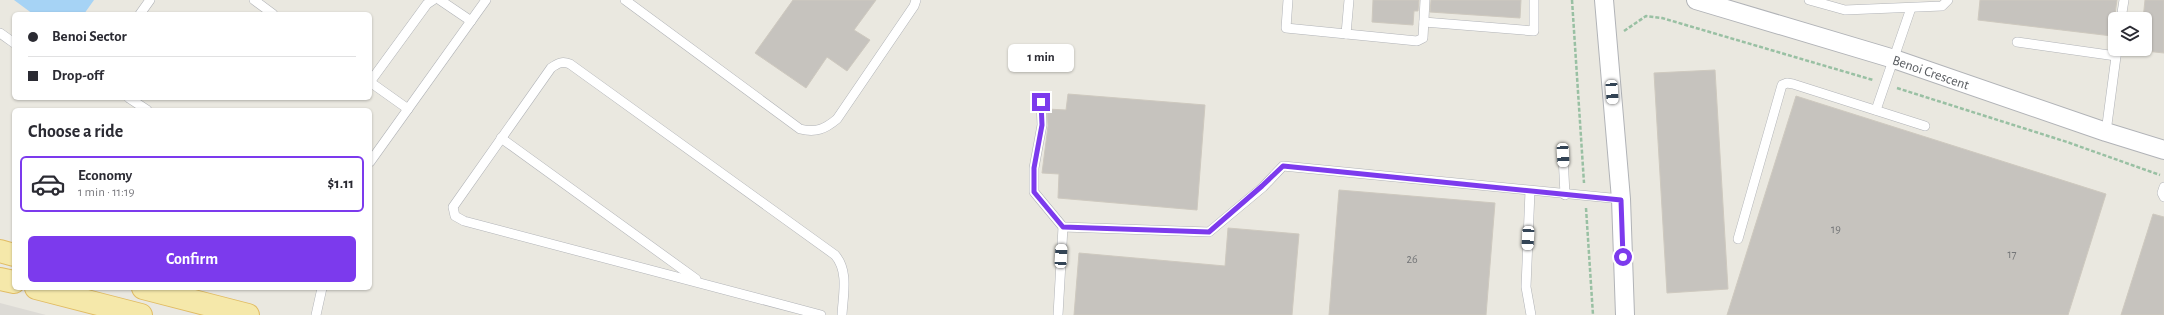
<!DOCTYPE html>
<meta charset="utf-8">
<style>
body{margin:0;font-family:"Alegreya Sans",sans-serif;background:#f2f2f3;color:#2b2b33;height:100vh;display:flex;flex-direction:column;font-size:15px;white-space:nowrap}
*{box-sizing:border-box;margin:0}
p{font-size:13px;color:#7c7c81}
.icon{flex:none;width:22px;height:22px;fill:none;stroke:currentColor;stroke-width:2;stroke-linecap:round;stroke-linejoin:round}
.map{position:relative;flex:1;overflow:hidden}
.panel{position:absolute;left:12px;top:108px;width:360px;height:182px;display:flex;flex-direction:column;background:#fff;border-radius:6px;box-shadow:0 1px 3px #0004}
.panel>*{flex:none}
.banner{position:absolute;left:12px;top:12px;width:360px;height:88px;border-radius:6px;box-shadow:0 1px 3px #0004;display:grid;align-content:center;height:88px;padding:0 16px;background:#fff}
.fabs{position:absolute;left:2108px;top:12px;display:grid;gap:8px}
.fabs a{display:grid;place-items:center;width:44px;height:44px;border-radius:6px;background:#fff;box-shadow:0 1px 3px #0004;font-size:20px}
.end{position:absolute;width:18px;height:18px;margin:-9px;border:5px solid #7c3aed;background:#fff;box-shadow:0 0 0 2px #fff}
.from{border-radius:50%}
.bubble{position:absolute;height:28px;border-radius:6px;background:#fff;box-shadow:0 1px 3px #0004;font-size:13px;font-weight:700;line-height:28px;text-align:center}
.car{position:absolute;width:12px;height:24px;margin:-12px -6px;border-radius:5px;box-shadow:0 0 3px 1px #0007;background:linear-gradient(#fff 24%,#345 0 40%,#fff 0 76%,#345 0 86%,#fff 0)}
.banner b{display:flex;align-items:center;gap:14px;height:38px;font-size:15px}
.banner b+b{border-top:1px solid #e1e1e2}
.banner i{width:10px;height:10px;background:#2b2b33}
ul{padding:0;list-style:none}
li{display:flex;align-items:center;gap:12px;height:56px;margin:0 8px 6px;padding:0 8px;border:2px solid transparent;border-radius:6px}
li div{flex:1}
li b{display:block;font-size:15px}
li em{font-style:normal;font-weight:700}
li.on{border-color:#7c3aed}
li>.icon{width:36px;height:36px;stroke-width:1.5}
h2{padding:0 16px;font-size:18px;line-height:48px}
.primary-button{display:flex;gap:8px;margin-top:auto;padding:8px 16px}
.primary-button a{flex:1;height:46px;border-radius:6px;background:#7c3aed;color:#fff;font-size:16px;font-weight:700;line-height:46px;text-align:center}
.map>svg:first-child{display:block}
</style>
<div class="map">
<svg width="2164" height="315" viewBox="0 0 2164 315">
<rect width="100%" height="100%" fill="#eae8e0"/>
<path fill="#dcdad5" d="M 0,303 L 46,315 L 0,315 Z"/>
<path fill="#a6d3f5" d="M 14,0 L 94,0 L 84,14 L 33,14 Z"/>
<g fill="#c6c3be" stroke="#cec9bf">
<path d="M 793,0 L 876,0 L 854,30 L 870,40 L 847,71 L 827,57 L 806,88 L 755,53 Z"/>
<path d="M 1373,0 L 1419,0 L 1418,11 L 1414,11 L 1413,25 L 1372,22 Z"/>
<path d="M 1431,0 L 1521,0 L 1520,18 L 1430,12 Z"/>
<path d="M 1980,0 L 2117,0 L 2112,36 L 1978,20 Z"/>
<path d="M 2145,0 L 2164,0 L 2164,53 L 2145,51 L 2145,19 L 2143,19 Z"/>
<path d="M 1715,70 L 1728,289 L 1667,293 L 1654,73 Z"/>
<path d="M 1068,94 L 1205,105 L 1197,210 L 1058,198 L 1059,174 L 1042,173 L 1048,126 L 1047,109 L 1066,110 Z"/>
<path d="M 1796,96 L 2106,194 L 2068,315 L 1727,315 Z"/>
<path d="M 1339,190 L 1495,203 L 1486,315 L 1329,315 Z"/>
<path d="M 2153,214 L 2164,217 L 2164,315 L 2121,315 Z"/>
<path d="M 1228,228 L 1299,234 L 1292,315 L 1074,315 L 1079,253 L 1225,266 Z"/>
</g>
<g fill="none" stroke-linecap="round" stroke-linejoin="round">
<defs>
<g id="lane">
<path d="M 254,0 L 273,14"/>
<path d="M 440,0 L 471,21"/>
<path d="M 625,0 L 800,129 C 816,133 825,129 837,119 L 914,6 L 916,0"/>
<path d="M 1288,0 L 1286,28 L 1417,41 L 1423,38 L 1425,0"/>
<path d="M 1809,0 L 1845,10 L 1942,6 L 1948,0"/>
<path d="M 140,14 L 150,0"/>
<path d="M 2121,19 L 2124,0"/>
<path d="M 1424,22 L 1534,31 L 1534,0"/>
<path d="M 0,33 L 14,43"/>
<path d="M 1346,34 L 1349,0"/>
<path d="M 2017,42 L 2116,56"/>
<path d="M 370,82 L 427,4 L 433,0"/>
<path d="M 370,82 L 408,109"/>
<path d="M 129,98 L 147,110"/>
<path d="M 1041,102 L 1042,125 L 1034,168 L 1034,192 L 1063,227 L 1058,315"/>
<path d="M 1876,110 L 1911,8"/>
<path d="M 2106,132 L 2117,49"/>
<path d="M 501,138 L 696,279"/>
<path d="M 1563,155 L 1565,195"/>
<path d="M 370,162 L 486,0"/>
<path d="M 2164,187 L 2162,193 L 2164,197"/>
<path d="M 1530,191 L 1526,287 L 1531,315"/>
<path d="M 1063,227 L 1209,232 L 1263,187 L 1283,166 L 1621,199"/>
<path d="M 1738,239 L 1782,85 L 1787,83 L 1793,84 L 1925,126"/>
<path d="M 316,315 L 322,288"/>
<path d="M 821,315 L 464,221 L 455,216 L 453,207 L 551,68 C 558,63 562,61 570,64 L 835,255 C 849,271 843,295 842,315"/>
</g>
<g id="street">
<path d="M 1604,0 L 1621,199 L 1625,315"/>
<path d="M 1696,0 L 1894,59 L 2106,132 L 2164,150"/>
</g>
<g id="primary">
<path d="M 0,251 L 14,255"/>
<path d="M 0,279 L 14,282"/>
<path d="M 36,288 L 141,315"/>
<path d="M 143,288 L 248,315"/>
</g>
</defs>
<use href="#lane" stroke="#b1b3b7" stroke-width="10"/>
<use href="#street" stroke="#b1b3b7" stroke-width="20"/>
<use href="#primary" stroke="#e1bc63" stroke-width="24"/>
<g stroke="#99c0a3" stroke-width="2.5" stroke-dasharray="4 2" stroke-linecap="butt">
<path d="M 1572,0 L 1584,183"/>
<path d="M 1624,31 L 1646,16 L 1662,18 L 1873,80"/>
<path d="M 1897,88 L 2067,142 L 2160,175"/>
<path d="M 1586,208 L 1593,315"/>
</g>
<use href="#lane" stroke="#fff" stroke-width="9"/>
<use href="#street" stroke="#fff" stroke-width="18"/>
<use href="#primary" stroke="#f5e8aa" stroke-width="22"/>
</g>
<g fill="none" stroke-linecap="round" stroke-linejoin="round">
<path stroke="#7c3aed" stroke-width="5" d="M 1041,102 L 1042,125 L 1034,168 L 1034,192 L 1063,227 L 1209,232 L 1262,186 L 1283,166 L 1621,200 L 1623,257"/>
</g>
<g text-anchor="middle" stroke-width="4" stroke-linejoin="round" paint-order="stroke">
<g font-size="12" fill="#747678">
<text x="1836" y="233">19</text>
<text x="2012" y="258">17</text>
<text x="1412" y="263">26</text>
</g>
<g font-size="14" fill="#595c60" stroke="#fff">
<text transform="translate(1931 72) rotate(19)" y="5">Benoi Crescent</text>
</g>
</g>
</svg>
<div class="fabs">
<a><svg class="icon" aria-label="layers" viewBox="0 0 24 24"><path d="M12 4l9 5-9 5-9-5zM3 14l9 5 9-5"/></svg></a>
</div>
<i class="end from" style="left:1623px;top:257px"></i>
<i class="end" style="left:1041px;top:102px"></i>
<div class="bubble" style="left:1008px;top:44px;width:66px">1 min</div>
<i class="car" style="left:1612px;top:92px;rotate:176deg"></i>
<i class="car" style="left:1563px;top:155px;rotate:177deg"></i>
<i class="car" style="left:1528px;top:238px;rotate:183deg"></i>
<i class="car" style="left:1061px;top:256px;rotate:3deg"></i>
<div class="banner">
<b><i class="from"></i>Benoi Sector</b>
<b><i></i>Drop-off</b>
</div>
<section class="panel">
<h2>Choose a ride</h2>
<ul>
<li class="on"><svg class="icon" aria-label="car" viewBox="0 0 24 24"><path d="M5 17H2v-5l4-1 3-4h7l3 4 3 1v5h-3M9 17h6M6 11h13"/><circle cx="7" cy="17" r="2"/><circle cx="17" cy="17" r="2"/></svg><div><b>Economy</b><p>1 min · 11:19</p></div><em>$1.11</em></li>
</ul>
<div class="primary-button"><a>Confirm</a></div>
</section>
</div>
